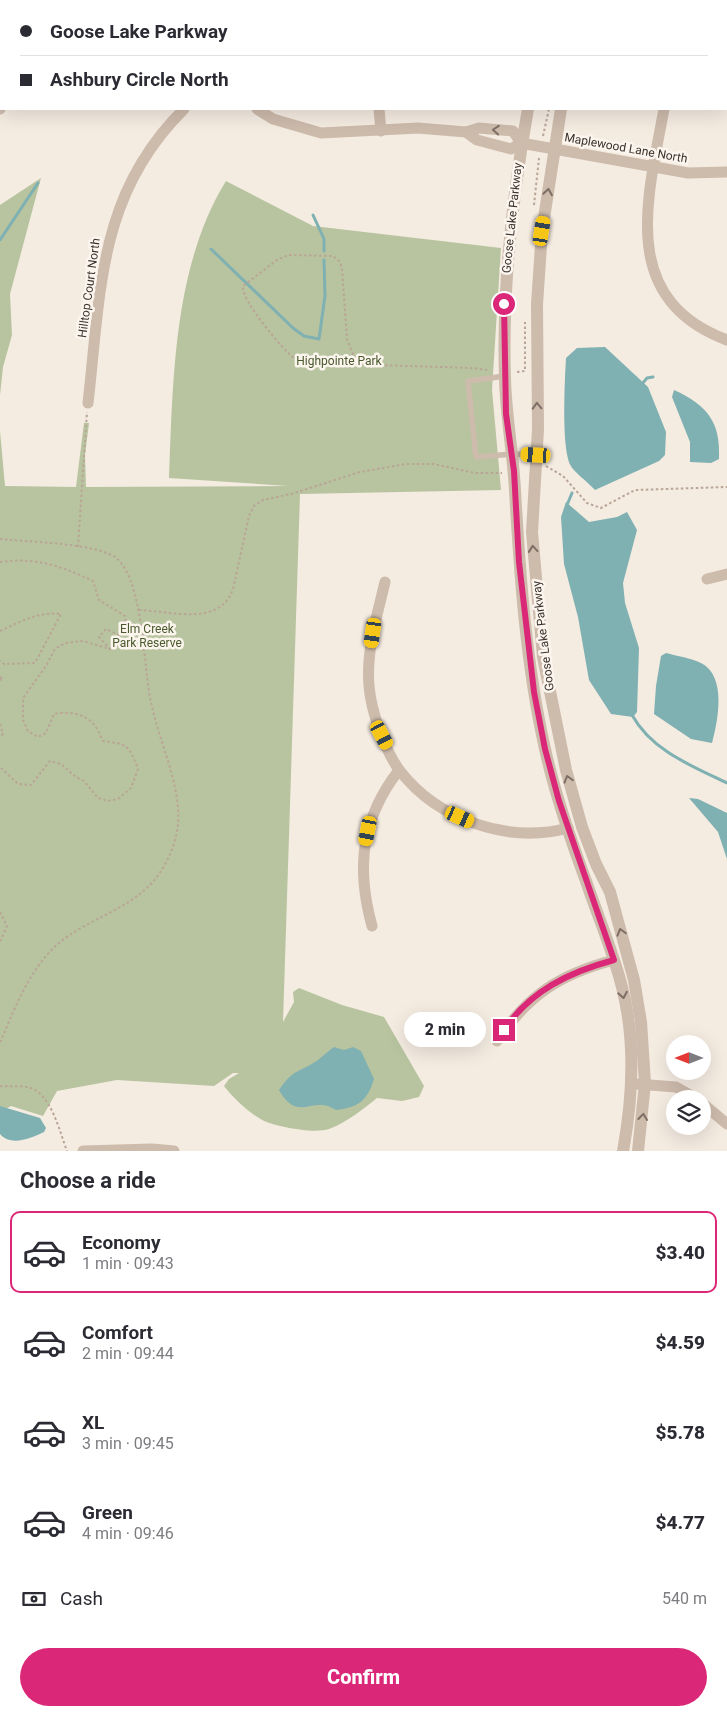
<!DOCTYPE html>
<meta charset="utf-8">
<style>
body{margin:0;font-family:Roboto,sans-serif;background:#f2f2f3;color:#2b2b33;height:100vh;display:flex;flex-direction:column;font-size:19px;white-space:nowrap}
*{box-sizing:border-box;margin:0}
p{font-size:16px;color:#7c7c81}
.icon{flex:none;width:28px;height:28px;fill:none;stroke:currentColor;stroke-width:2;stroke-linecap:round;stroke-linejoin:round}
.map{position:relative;height:1151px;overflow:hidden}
.side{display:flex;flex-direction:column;background:#fff;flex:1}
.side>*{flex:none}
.banner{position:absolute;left:0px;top:0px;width:728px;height:110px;box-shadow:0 5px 20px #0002;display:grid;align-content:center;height:110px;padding:0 20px;background:#fff}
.needle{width:32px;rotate:270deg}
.fabs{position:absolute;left:666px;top:1035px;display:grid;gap:10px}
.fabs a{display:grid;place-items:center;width:45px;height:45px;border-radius:50%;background:#fff;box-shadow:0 5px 20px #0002;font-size:25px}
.end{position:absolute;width:22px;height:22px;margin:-11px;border:6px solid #db2777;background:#fff;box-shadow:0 0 0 2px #fff}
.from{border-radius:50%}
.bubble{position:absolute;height:35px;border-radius:18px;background:#fff;box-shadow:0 5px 20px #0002;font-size:16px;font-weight:800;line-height:35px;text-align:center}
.car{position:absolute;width:15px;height:30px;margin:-15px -8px;border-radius:6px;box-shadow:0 0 4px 1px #0007;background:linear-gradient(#f5c518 24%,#345 0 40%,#f5c518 0 76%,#345 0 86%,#f5c518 0)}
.banner b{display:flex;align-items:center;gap:18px;height:48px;font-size:19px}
.banner b+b{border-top:1px solid #e1e1e2}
.banner i{width:12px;height:12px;background:#2b2b33}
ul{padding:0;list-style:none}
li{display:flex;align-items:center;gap:15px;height:82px;margin:0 10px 8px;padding:0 10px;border:2px solid transparent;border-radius:10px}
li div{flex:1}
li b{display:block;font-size:19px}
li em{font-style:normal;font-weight:800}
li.selected{border-color:#db2777}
li>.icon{width:45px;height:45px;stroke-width:1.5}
h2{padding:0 20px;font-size:22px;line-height:60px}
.pay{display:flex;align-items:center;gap:12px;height:55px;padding:0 20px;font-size:19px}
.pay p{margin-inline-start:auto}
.primary-button{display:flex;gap:10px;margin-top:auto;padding:10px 20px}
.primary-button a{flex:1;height:58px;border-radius:30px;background:#db2777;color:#fff;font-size:20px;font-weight:800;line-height:58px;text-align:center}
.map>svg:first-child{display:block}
</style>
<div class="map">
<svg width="727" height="1151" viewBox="0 0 727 1151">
<rect width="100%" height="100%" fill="#f4ebe1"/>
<g fill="#b8c4a0">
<path d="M 41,178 L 10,294 L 12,335 L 3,367 L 0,395 L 0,205 Z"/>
<path d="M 226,181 L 313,226 L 501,248 L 492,390 L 501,490 L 300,494 L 283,1022 L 294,1002 L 293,992 L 299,988 L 342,1005 L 384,1017 L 424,1086 L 419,1097 L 402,1101 L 377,1098 C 362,1110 347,1122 329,1129 C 314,1134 278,1127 264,1121 C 249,1113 234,1099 224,1086 L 229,1079 L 239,1073 L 233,1073 L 214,1086 L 117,1080 L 57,1091 L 43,1116 L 11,1106 L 0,1112 L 0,431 L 5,486 L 76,487 L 84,423 L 89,423 L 85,455 L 86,487 L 288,486 L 169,478 C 173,381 173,267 226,181 Z"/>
</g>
<g fill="#7fb0b2">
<path d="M 605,347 L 648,387 L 666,432 L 665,455 L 659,461 L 595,490 C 590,484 573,471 571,466 C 561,449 565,378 566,358 L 577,348 Z"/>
<path d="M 674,390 C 707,405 721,422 719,459 L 711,463 L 690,462 L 690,442 L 672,397 Z"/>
<path d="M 566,502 L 589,522 L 617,517 L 627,512 L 637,530 L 623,583 L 625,603 L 639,648 L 637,712 L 633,717 L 611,714 L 589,680 L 578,617 L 564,564 L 561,517 Z"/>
<path d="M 666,653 C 677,656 691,658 701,663 C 727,676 718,721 712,743 L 691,739 L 654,714 L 656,686 L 661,656 Z"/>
<path d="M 689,798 L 698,799 L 727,813 L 727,859 L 718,832 Z"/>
<path d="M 334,1047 L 344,1050 L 353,1047 L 361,1051 L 374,1079 C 367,1101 359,1107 336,1110 C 313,1094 298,1124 279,1090 C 294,1068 299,1073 318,1060 C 323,1056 328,1051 334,1047 Z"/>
<path d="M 0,1106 L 40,1118 L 46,1128 L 44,1132 C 31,1138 11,1147 0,1134 Z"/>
</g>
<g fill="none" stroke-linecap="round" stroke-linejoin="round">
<g stroke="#7fb0b2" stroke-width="3">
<path d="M 298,1 L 298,0"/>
<path d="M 313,215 L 324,239 L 324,251"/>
<path d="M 0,240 L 38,183"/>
<path d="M 211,249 L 293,328 L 304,336 L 319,339 L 325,296 L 324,260"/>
<path d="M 642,384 L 647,378 L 653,377"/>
<path d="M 567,505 L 572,493"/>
<path d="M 632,715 C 652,751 692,766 727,783"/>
</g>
<g stroke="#b9a596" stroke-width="2" stroke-dasharray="2.5 2.5" stroke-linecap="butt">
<path d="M 543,136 L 549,109"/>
<path d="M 534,205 L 539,158"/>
<path d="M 357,364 L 347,339 L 342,269 L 340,262 L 333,256 L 288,255 L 277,260 L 243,286 C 240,299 283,350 294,358 C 299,361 304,362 309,363 L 474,368 L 487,370"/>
<path d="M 517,372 L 525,371 L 525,322"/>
<path d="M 546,466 L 563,476 L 587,503 L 601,508 L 635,490 L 727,487"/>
<path d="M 0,539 C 28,542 94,543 115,557 C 144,578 143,668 151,702 C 158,737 175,772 178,808 C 180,828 174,849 164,866 C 143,904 102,913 68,936 C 32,961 16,1005 0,1043"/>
<path d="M 78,547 L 87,412"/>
<path d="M 0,562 C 36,557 61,566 93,581 L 99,600 L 125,616 L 127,630 L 119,635 L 106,629 L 99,637 L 110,649 L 83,641 L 65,643 L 55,649 L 46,666 L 23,698 L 23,720 L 28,731 L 38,737 L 46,733 L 54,714 C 68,711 86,713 95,726 C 99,731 100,736 103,741 C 126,744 129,744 138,769 L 131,788 L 118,799 L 108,801 L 98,798 L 84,781 L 76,777 L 61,764 L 50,761 L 31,785 L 18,784 L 0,767"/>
<path d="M 139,610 C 170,611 220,627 233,589 L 249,516 L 254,506 L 263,500 L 291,494 L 360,472 L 406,464 L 434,464 L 475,473 L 502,473"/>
<path d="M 128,622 L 142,627"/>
<path d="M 0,631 C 20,622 39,611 61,614 L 35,663 L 4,664 L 0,661"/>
<path d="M 0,677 L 3,679 L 0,680"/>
<path d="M 0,724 L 3,734 L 0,736"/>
<path d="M 0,912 L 7,926 L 0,942"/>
<path d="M 0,1086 C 10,1087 22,1085 31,1088 C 52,1096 60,1133 67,1151"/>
</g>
<path stroke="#cdbbac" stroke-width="5.5" d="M 505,376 L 468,381 L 476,457 L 512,454 L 536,455"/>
<g stroke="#cdbbac" stroke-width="11">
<path d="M 141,0 L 142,1"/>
<path d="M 79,1 L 80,0"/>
<path d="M 0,78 L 1,79"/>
<path d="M 0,109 L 1,107"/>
<path d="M 257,109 L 273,119 L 321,133 L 418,128 L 466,132 L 479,128 L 513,131 L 521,143"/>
<path d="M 379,109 L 381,131"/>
<path d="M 664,109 C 648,197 617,299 727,340"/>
<path d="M 466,132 L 477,140 L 511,149 L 521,143"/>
<path d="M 521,143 L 688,173 L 727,172"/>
<path d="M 88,403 C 101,290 98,194 184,109"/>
<path d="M 707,579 L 727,574"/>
<path d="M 385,582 C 377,616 366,651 369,686 C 371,711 385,751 400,771 C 438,820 509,844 568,828"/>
<path d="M 372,926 C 356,868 361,819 399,770"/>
<path d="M 497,1041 C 528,995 560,974 614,960"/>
<path d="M 636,1084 L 676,1087 L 697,1099"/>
<path d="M 702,1103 L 727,1124"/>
<path d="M 83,1151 L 152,1149 L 174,1151"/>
</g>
<g stroke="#cdbbac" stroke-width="12">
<path d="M 547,1 L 547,0"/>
<path d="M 580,1 L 580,0"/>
<path d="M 528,109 C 512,198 502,288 505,379 C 506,416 513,453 515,490 C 520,577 526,664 545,749 C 555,794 570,838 586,881 C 598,917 613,951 622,987 C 636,1041 633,1097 623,1151"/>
<path d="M 561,109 L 542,231 L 537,304 L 538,429 L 532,532 L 543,657 L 566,770 L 582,827 L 596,864 L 610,892 L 634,980 L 641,1022 L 645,1083 L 638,1151"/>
</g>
</g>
<defs><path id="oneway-chevron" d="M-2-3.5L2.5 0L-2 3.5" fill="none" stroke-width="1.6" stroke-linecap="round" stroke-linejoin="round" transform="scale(1.25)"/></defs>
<g stroke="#7d6f65">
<use href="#oneway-chevron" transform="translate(496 130) rotate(-176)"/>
<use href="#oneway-chevron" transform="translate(548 192) rotate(-81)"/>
<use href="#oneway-chevron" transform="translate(537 406) rotate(-92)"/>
<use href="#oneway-chevron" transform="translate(533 549) rotate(-95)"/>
<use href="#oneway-chevron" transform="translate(568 779) rotate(-106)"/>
<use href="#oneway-chevron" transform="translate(621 932) rotate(-106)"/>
<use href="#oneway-chevron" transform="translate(623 995) rotate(80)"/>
<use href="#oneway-chevron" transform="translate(643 1117) rotate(-83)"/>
</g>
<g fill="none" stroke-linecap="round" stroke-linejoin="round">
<path stroke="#db2777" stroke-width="6" d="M 504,1030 C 530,991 569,972 614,960 L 559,801 L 545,749 L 534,692 L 519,562 L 514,471 L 506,414 L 504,304"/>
</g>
<g text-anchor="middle" stroke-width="5" stroke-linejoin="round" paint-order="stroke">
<g font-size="12" fill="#3b302b" stroke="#fbf5ee">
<text transform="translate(626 148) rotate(10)" y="4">Maplewood Lane North</text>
<text transform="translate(512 218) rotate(-84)" y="4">Goose Lake Parkway</text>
<text transform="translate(89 288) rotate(-82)" y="4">Hilltop Court North</text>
<text transform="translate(543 636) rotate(-97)" y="4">Goose Lake Parkway</text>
</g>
<g font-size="12" fill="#4a5a2e" stroke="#fbf5ee">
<text x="339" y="365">Highpointe Park</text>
<text x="147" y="633">Elm Creek<tspan x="147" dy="14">Park Reserve</tspan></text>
</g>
</g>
</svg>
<div class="fabs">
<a><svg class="needle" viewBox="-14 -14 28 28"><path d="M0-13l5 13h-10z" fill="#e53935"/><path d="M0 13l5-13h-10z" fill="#7c7c81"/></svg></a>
<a><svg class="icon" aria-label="layers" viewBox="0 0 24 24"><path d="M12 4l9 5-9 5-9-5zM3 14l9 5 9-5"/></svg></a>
</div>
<i class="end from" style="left:504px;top:304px"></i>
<i class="end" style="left:504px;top:1030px"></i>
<div class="bubble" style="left:404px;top:1012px;width:82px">2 min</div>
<i class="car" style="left:542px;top:231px;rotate:9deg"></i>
<i class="car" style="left:536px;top:455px;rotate:273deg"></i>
<i class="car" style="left:373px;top:633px;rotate:188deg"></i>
<i class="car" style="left:382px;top:735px;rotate:152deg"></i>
<i class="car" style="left:460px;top:817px;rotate:114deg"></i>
<i class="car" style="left:368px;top:831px;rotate:191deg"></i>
<div class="banner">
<b><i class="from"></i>Goose Lake Parkway</b>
<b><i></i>Ashbury Circle North</b>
</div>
</div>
<section class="side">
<h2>Choose a ride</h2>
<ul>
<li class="selected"><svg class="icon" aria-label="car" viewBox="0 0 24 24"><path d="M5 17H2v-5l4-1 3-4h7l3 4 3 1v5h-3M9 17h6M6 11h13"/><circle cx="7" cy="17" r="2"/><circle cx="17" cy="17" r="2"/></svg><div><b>Economy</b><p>1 min · 09:43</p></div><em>$3.40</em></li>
<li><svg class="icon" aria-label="car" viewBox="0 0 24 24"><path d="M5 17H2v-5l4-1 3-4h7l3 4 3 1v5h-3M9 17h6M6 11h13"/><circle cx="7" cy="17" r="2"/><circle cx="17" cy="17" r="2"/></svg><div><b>Comfort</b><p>2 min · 09:44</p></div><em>$4.59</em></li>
<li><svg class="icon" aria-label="car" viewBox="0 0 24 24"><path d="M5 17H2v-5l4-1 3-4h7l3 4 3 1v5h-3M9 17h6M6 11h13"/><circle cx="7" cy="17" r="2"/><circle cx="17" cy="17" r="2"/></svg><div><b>XL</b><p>3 min · 09:45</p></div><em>$5.78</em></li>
<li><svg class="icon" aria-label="car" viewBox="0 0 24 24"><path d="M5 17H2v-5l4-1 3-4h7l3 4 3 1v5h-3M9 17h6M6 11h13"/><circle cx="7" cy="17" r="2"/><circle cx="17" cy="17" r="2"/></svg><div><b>Green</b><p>4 min · 09:46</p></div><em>$4.77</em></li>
</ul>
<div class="pay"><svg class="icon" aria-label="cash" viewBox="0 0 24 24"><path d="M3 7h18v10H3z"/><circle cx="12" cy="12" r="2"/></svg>Cash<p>540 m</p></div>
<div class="primary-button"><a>Confirm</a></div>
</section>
